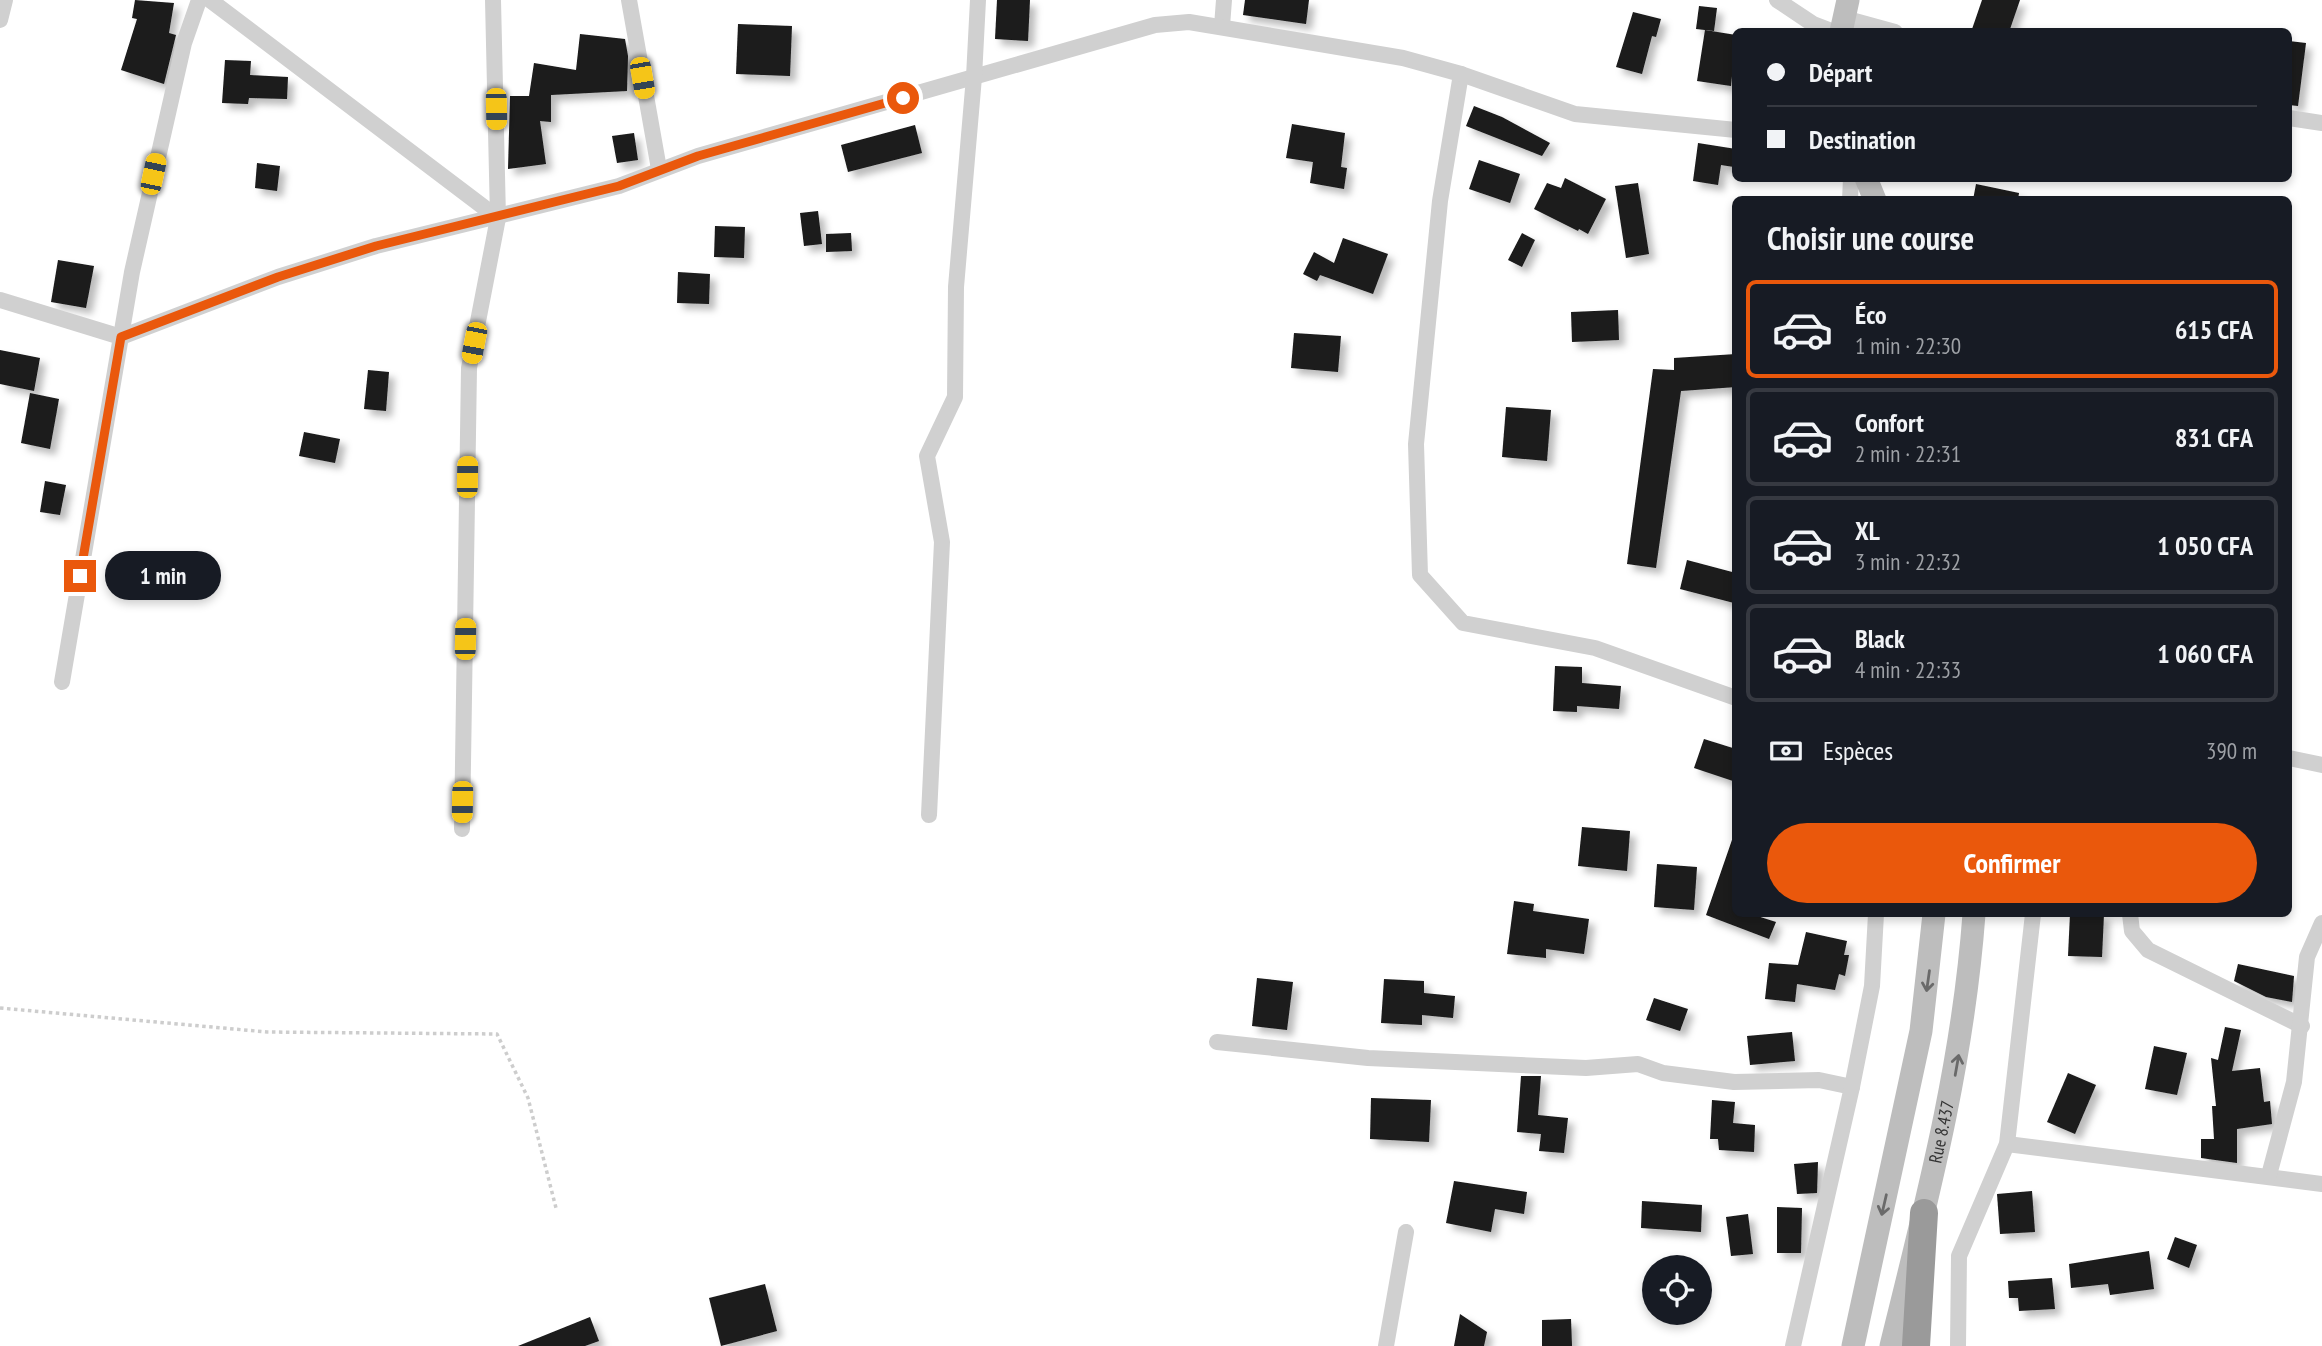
<!DOCTYPE html>
<html lang="fr">
<meta charset="utf-8">
<style>
body{margin:0;font-family:"PT Sans Narrow",sans-serif;background:#20242c;color:#f1f3f6;height:100vh;display:flex;flex-direction:column;font-size:26px;white-space:nowrap}
*{box-sizing:border-box;margin:0}
p{font-size:23px;color:#9ea1a6}
.icon{flex:none;width:38px;height:38px;fill:none;stroke:currentColor;stroke-width:2;stroke-linecap:round;stroke-linejoin:round}
.map{position:relative;flex:1;overflow:hidden}
.panel{position:absolute;left:1732px;top:196px;width:560px;height:721px;display:flex;flex-direction:column;background:#171b24;border-radius:10px;box-shadow:0 4px 10px #0003}
.panel>*{flex:none}
.guide{position:absolute;left:1732px;top:28px;width:560px;height:154px;border-radius:10px;box-shadow:0 4px 10px #0003;display:grid;align-content:center;height:154px;padding:0 35px;background:#171b24}
.buttons{position:absolute;left:1642px;top:1255px;display:grid;gap:14px}
.buttons a{display:grid;place-items:center;width:70px;height:70px;border-radius:50%;background:#171b24;box-shadow:0 4px 10px #0003;font-size:35px}
.end{position:absolute;width:32px;height:32px;margin:-16px;border:9px solid #ea580c;background:#fff;box-shadow:0 0 0 4px #fff}
.from{border-radius:50%}
.bubble{position:absolute;height:49px;border-radius:24px;background:#171b24;box-shadow:0 4px 10px #0003;font-size:23px;font-weight:700;line-height:49px;text-align:center}
.car{position:absolute;width:21px;height:42px;margin:-21px -10px;border-radius:9px;box-shadow:0 0 5px 2px #0007;background:linear-gradient(#f5c518 24%,#345 0 40%,#f5c518 0 76%,#345 0 86%,#f5c518 0)}
.guide b{display:flex;align-items:center;gap:24px;height:66px;font-size:26px}
.guide b+b{border-top:2px solid #363941}
.guide i{width:18px;height:18px;background:#f1f3f6}
ul{padding:0;list-style:none}
li{display:flex;align-items:center;gap:21px;height:98px;margin:0 14px 10px;padding:0 21px;border:4px solid #363941;border-radius:10px}
li div{flex:1}
li b{display:block;font-size:26px}
li em{font-style:normal;font-weight:700}
li.on{border-color:#ea580c}
li>.icon{width:63px;height:63px;stroke-width:1.5}
h2{padding:0 35px;font-size:32px;line-height:84px}
.pay{display:flex;align-items:center;gap:18px;height:77px;padding:0 35px;font-size:26px}
.pay p{margin-inline-start:auto}
.primary-button{display:flex;gap:14px;margin-top:auto;padding:14px 35px}
.primary-button a{flex:1;height:80px;border-radius:42px;background:#ea580c;color:#fff;font-size:28px;font-weight:700;line-height:80px;text-align:center}
.map>svg:first-child{display:block}
</style>
<div class="map">
<svg width="2322" height="1346" viewBox="0 0 2322 1346">
<defs>
<filter id="shadow"><feDropShadow dx="6" dy="6" stdDeviation="3.5" flood-color="#0004"/></filter>
</defs>
<rect width="100%" height="100%" fill="#fff"/>
<g fill="#1a1a1a" filter="url(#shadow)">
<path d="M 135,0 L 174,3 L 169,33 L 176,35 L 164,84 L 121,70 L 137,19 L 132,18 Z"/>
<path d="M 997,0 L 1030,0 L 1028,41 L 995,39 Z"/>
<path d="M 1245,0 L 1309,0 L 1306,24 L 1243,15 Z"/>
<path d="M 1982,0 L 2020,0 L 2009,32 L 1971,32 Z"/>
<path d="M 1699,6 L 1717,8 L 1714,31 L 1696,29 Z"/>
<path d="M 1633,12 L 1661,19 L 1656,37 L 1652,36 L 1642,74 L 1616,67 Z"/>
<path d="M 738,24 L 792,26 L 790,76 L 736,74 Z"/>
<path d="M 1705,30 L 1736,35 L 1731,86 L 1697,81 Z"/>
<path d="M 580,34 L 625,39 L 628,56 L 627,91 L 551,95 L 551,122 L 540,121 L 546,164 L 508,169 L 510,96 L 529,96 L 534,63 L 576,70 Z"/>
<path d="M 2289,41 L 2306,43 L 2298,106 L 2289,105 Z"/>
<path d="M 225,60 L 251,61 L 250,75 L 288,77 L 287,99 L 249,98 L 248,104 L 222,103 Z"/>
<path d="M 1474,106 L 1502,117 L 1550,143 L 1542,156 L 1466,126 Z"/>
<path d="M 1292,124 L 1345,133 L 1341,167 L 1347,168 L 1344,189 L 1310,183 L 1313,162 L 1286,158 Z"/>
<path d="M 915,125 L 922,153 L 848,172 L 841,145 Z"/>
<path d="M 634,133 L 638,160 L 617,163 L 612,136 Z"/>
<path d="M 1698,143 L 1736,149 L 1734,167 L 1721,165 L 1718,185 L 1693,181 Z"/>
<path d="M 1479,160 L 1520,174 L 1510,203 L 1469,189 Z"/>
<path d="M 257,163 L 280,166 L 277,191 L 255,188 Z"/>
<path d="M 1565,178 L 1606,199 L 1588,234 L 1579,229 L 1578,231 L 1534,209 L 1547,183 L 1561,188 Z"/>
<path d="M 1638,183 L 1649,254 L 1626,258 L 1615,186 Z"/>
<path d="M 1976,184 L 2019,193 L 2018,200 L 1973,200 Z"/>
<path d="M 818,211 L 822,244 L 804,246 L 800,213 Z"/>
<path d="M 715,226 L 745,227 L 744,258 L 714,257 Z"/>
<path d="M 851,233 L 852,251 L 826,252 L 826,234 Z"/>
<path d="M 1522,233 L 1535,240 L 1522,267 L 1508,260 Z"/>
<path d="M 1343,238 L 1388,254 L 1373,294 L 1320,275 L 1317,281 L 1303,274 L 1314,252 L 1334,263 Z"/>
<path d="M 58,260 L 94,266 L 86,308 L 51,302 Z"/>
<path d="M 678,272 L 710,274 L 709,304 L 677,303 Z"/>
<path d="M 1618,310 L 1619,340 L 1572,342 L 1571,312 Z"/>
<path d="M 1294,333 L 1341,336 L 1338,372 L 1291,368 Z"/>
<path d="M 0,350 L 40,358 L 34,391 L 0,384 Z"/>
<path d="M 1736,354 L 1736,387 L 1681,391 L 1656,568 L 1627,564 L 1653,369 L 1674,370 L 1674,358 Z"/>
<path d="M 368,370 L 389,372 L 386,411 L 364,409 Z"/>
<path d="M 30,393 L 59,399 L 50,449 L 21,443 Z"/>
<path d="M 1506,407 L 1551,410 L 1547,461 L 1502,457 Z"/>
<path d="M 304,432 L 340,439 L 335,463 L 299,456 Z"/>
<path d="M 45,481 L 66,485 L 60,515 L 40,512 Z"/>
<path d="M 1687,560 L 1736,573 L 1734,603 L 1680,589 Z"/>
<path d="M 1555,666 L 1582,667 L 1582,683 L 1621,686 L 1619,709 L 1577,706 L 1577,712 L 1553,711 Z"/>
<path d="M 1704,739 L 1736,749 L 1736,782 L 1694,768 Z"/>
<path d="M 1582,827 L 1630,831 L 1627,871 L 1578,866 Z"/>
<path d="M 1733,837 L 1736,838 L 1736,914 L 1751,914 L 1776,922 L 1769,939 L 1706,915 Z"/>
<path d="M 1657,864 L 1697,867 L 1694,910 L 1654,907 Z"/>
<path d="M 1514,901 L 1534,904 L 1533,911 L 1589,919 L 1584,954 L 1546,949 L 1546,958 L 1507,954 Z"/>
<path d="M 2070,914 L 2104,914 L 2102,957 L 2068,956 Z"/>
<path d="M 1806,932 L 1847,941 L 1844,955 L 1849,955 L 1845,976 L 1839,974 L 1835,990 L 1797,984 L 1795,1002 L 1765,999 L 1769,963 L 1798,965 Z"/>
<path d="M 2238,964 L 2294,976 L 2292,1002 L 2266,997 L 2234,981 Z"/>
<path d="M 1257,978 L 1293,982 L 1287,1030 L 1252,1026 Z"/>
<path d="M 1384,979 L 1424,981 L 1424,993 L 1455,996 L 1453,1018 L 1422,1015 L 1422,1025 L 1381,1023 Z"/>
<path d="M 1654,998 L 1688,1009 L 1680,1031 L 1646,1020 Z"/>
<path d="M 2225,1027 L 2241,1030 L 2232,1071 L 2260,1068 L 2264,1102 L 2270,1101 L 2272,1124 L 2237,1129 L 2237,1163 L 2201,1158 L 2201,1139 L 2214,1139 L 2212,1106 L 2216,1106 L 2211,1058 L 2218,1060 Z"/>
<path d="M 1792,1032 L 1795,1061 L 1750,1065 L 1747,1036 Z"/>
<path d="M 2154,1046 L 2187,1053 L 2177,1095 L 2145,1089 Z"/>
<path d="M 2068,1073 L 2096,1085 L 2075,1134 L 2047,1122 Z"/>
<path d="M 1521,1076 L 1541,1076 L 1538,1115 L 1568,1118 L 1564,1153 L 1539,1151 L 1541,1134 L 1517,1132 Z"/>
<path d="M 1371,1098 L 1431,1100 L 1429,1142 L 1370,1139 Z"/>
<path d="M 1712,1100 L 1735,1102 L 1733,1123 L 1755,1125 L 1754,1152 L 1719,1150 L 1718,1139 L 1710,1139 Z"/>
<path d="M 1818,1162 L 1817,1193 L 1797,1194 L 1794,1164 Z"/>
<path d="M 1454,1181 L 1527,1192 L 1524,1214 L 1495,1209 L 1491,1232 L 1446,1223 Z"/>
<path d="M 2032,1191 L 2035,1232 L 2000,1234 L 1997,1194 Z"/>
<path d="M 1642,1201 L 1702,1205 L 1701,1232 L 1641,1228 Z"/>
<path d="M 1777,1207 L 1802,1208 L 1801,1253 L 1777,1253 Z"/>
<path d="M 1748,1214 L 1753,1254 L 1731,1256 L 1726,1217 Z"/>
<path d="M 2175,1237 L 2197,1245 L 2189,1268 L 2167,1259 Z"/>
<path d="M 2149,1251 L 2154,1289 L 2110,1295 L 2108,1284 L 2071,1288 L 2069,1264 Z"/>
<path d="M 2052,1278 L 2055,1309 L 2019,1311 L 2018,1298 L 2009,1298 L 2008,1281 Z"/>
<path d="M 765,1284 L 777,1331 L 721,1346 L 709,1298 Z"/>
<path d="M 1460,1314 L 1487,1332 L 1484,1346 L 1454,1346 Z"/>
<path d="M 590,1317 L 599,1341 L 585,1346 L 518,1346 Z"/>
<path d="M 1571,1319 L 1572,1346 L 1542,1346 L 1542,1320 Z"/>
</g>
<g fill="none" stroke-linecap="round" stroke-linejoin="round">
<path stroke="#cdcdcd" stroke-width="3.5" stroke-dasharray="3.5 3.5" stroke-linecap="butt" d="M 0,1008 L 267,1032 L 497,1034 L 528,1098 L 556,1208"/>
<g stroke="#d0d0d0" stroke-width="16">
<path d="M 210,0 L 498,218"/>
<path d="M 629,0 L 659,169"/>
<path d="M 1777,0 L 1813,24 L 1834,32"/>
<path d="M 1844,18 L 1895,32"/>
<path d="M 0,20 L 5,0"/>
<path d="M 1222,26 L 1224,0"/>
<path d="M 1461,74 L 1440,201 L 1416,444 L 1420,575 L 1463,623 L 1595,648 L 1736,698"/>
<path d="M 2289,118 L 2322,123"/>
<path d="M 1850,200 L 1851,178"/>
<path d="M 0,300 L 121,337 L 278,277 L 376,246 L 619,186 L 698,156 L 1155,25 L 1189,22 L 1403,58 L 1461,74 L 1575,114 L 1736,130"/>
<path d="M 62,682 L 132,272 L 184,43 L 199,0"/>
<path d="M 2289,758 L 2322,765"/>
<path d="M 929,815 L 942,542 L 927,456 L 955,397 L 956,287 L 974,77 L 978,0"/>
<path d="M 462,829 L 469,368 L 498,218 L 493,0"/>
<path d="M 2130,914 L 2132,931 L 2148,950 L 2302,1026"/>
<path d="M 1217,1042 L 1368,1058 L 1586,1068 L 1638,1064 L 1663,1073 L 1734,1082 L 1819,1080 L 1852,1087"/>
<path d="M 2007,1144 L 2322,1184"/>
<path d="M 2269,1175 L 2294,1082 L 2307,957 L 2322,923"/>
<path d="M 1386,1346 L 1406,1232"/>
<path d="M 1793,1346 L 1852,1087 L 1872,986 L 1876,914"/>
<path d="M 1958,1346 L 1959,1256 L 2007,1144 L 2033,914"/>
</g>
<g stroke="#bdbdbd" stroke-width="23">
<path d="M 1841,32 L 1848,0"/>
<path d="M 1866,178 L 1875,200"/>
<path d="M 1853,1346 L 1921,1031 L 1934,914"/>
<path id="s1" d="M 1891,1346 C 1927,1200 1963,1064 1974,914"/>
</g>
<path stroke="#9a9a9a" stroke-width="28" d="M 1916,1346 L 1924,1213"/>
</g>
<defs><path id="oneway-shaft" d="M-6 0H5M1.5-3L5.5 0L1.5 3" fill="none" stroke-width="1.6" stroke-linecap="round" stroke-linejoin="round" transform="scale(1.75)"/></defs>
<g stroke="#6a6a6a">
<use href="#oneway-shaft" transform="translate(1928 981) rotate(98)"/>
<use href="#oneway-shaft" transform="translate(1957 1065) rotate(-80)"/>
<use href="#oneway-shaft" transform="translate(1884 1205) rotate(103)"/>
</g>
<g fill="none" stroke-linecap="round" stroke-linejoin="round">
<path stroke="#ea580c" stroke-width="9" d="M 80,576 L 121,337 L 278,277 L 376,246 L 619,186 L 698,156 L 903,98"/>
</g>
<g text-anchor="middle" stroke-width="7" stroke-linejoin="round" paint-order="stroke">
<g font-size="18" fill="#333" stroke="#fff">
<text dy="6" stroke="none"><textPath href="#s1" startOffset="220">Rue 8.437</textPath></text>
</g>
</g>
</svg>
<div class="buttons">
<a><svg class="icon" aria-label="locate" viewBox="0 0 24 24"><circle cx="12" cy="12" r="6"/><path d="M12 2v4M12 18v4M2 12h4M18 12h4"/></svg></a>
</div>
<i class="end from" style="left:903px;top:98px"></i>
<i class="end" style="left:80px;top:576px"></i>
<div class="bubble" style="left:105px;top:551px;width:116px">1 min</div>
<i class="car" style="left:642px;top:78px;rotate:170deg"></i>
<i class="car" style="left:496px;top:109px;rotate:179deg"></i>
<i class="car" style="left:153px;top:174px;rotate:12deg"></i>
<i class="car" style="left:474px;top:343px;rotate:191deg"></i>
<i class="car" style="left:467px;top:477px;rotate:1deg"></i>
<i class="car" style="left:465px;top:639px;rotate:1deg"></i>
<i class="car" style="left:462px;top:802px;rotate:181deg"></i>
<div class="guide">
<b><i class="from"></i>Départ</b>
<b><i></i>Destination</b>
</div>
<section class="panel">
<h2>Choisir une course</h2>
<ul>
<li class="on"><svg class="icon" aria-label="car" viewBox="0 0 24 24"><path d="M5 17H2v-5l4-1 3-4h7l3 4 3 1v5h-3M9 17h6M6 11h13"/><circle cx="7" cy="17" r="2"/><circle cx="17" cy="17" r="2"/></svg><div><b>Éco</b><p>1 min · 22:30</p></div><em>615 CFA</em></li>
<li><svg class="icon" aria-label="car" viewBox="0 0 24 24"><path d="M5 17H2v-5l4-1 3-4h7l3 4 3 1v5h-3M9 17h6M6 11h13"/><circle cx="7" cy="17" r="2"/><circle cx="17" cy="17" r="2"/></svg><div><b>Confort</b><p>2 min · 22:31</p></div><em>831 CFA</em></li>
<li><svg class="icon" aria-label="car" viewBox="0 0 24 24"><path d="M5 17H2v-5l4-1 3-4h7l3 4 3 1v5h-3M9 17h6M6 11h13"/><circle cx="7" cy="17" r="2"/><circle cx="17" cy="17" r="2"/></svg><div><b>XL</b><p>3 min · 22:32</p></div><em>1 050 CFA</em></li>
<li><svg class="icon" aria-label="car" viewBox="0 0 24 24"><path d="M5 17H2v-5l4-1 3-4h7l3 4 3 1v5h-3M9 17h6M6 11h13"/><circle cx="7" cy="17" r="2"/><circle cx="17" cy="17" r="2"/></svg><div><b>Black</b><p>4 min · 22:33</p></div><em>1 060 CFA</em></li>
</ul>
<div class="pay"><svg class="icon" aria-label="cash" viewBox="0 0 24 24"><path d="M3 7h18v10H3z"/><circle cx="12" cy="12" r="2"/></svg>Espèces<p>390 m</p></div>
<div class="primary-button"><a>Confirmer</a></div>
</section>
</div>
